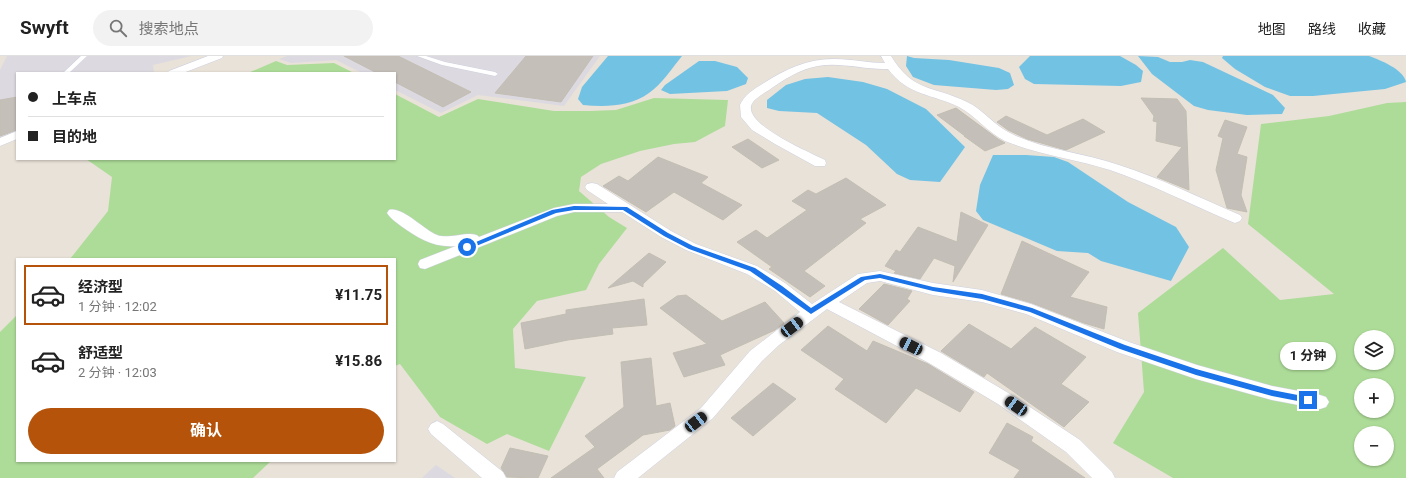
<!DOCTYPE html>
<html lang="zh">
<meta charset="utf-8">
<style>
body{margin:0;font-family:Roboto,"Noto Sans SC",sans-serif;background:#f2f2f2;color:#222;height:100vh;display:flex;flex-direction:column;font-size:15px;white-space:nowrap}
*{box-sizing:border-box;margin:0}
p{font-size:13px;color:#767676}
.icon{flex:none;width:22px;height:22px;fill:none;stroke:currentColor;stroke-width:2;stroke-linecap:round;stroke-linejoin:round}
.map{position:relative;flex:1;overflow:hidden}
.panel{position:absolute;left:16px;top:202px;width:380px;height:204px;display:flex;flex-direction:column;background:#fff;border-radius:0px;box-shadow:0 1px 3px #0004}
.panel>*{flex:none}
.banner{position:absolute;left:16px;top:16px;width:380px;height:88px;border-radius:0px;box-shadow:0 1px 3px #0004;display:grid;align-content:center;height:88px;padding:0 12px;background:#fff}
.buttons{position:absolute;left:1354px;top:274px;display:grid;gap:8px}
.buttons a{display:grid;place-items:center;width:40px;height:40px;border-radius:50%;background:#fff;box-shadow:0 1px 3px #0004;font-size:20px}
.end{position:absolute;width:18px;height:18px;margin:-9px;border:5px solid #1a73e8;background:#fff;box-shadow:0 0 0 2px #fff}
.from{border-radius:50%}
.bubble{position:absolute;height:28px;border-radius:14px;background:#fff;box-shadow:0 1px 3px #0004;font-size:13px;font-weight:700;line-height:28px;text-align:center}
.car{position:absolute;width:12px;height:24px;margin:-12px -6px;border-radius:5px;box-shadow:0 0 3px 1px #0007;background:linear-gradient(#222 24%,#8ab4d8 0 40%,#222 0 76%,#8ab4d8 0 86%,#222 0)}
.banner b{display:flex;align-items:center;gap:14px;height:38px;font-size:15px}
.banner b+b{border-top:1px solid #e0e0e0}
.banner i{width:10px;height:10px;background:#222}
ul{padding:7px 0 0;list-style:none}
li{display:flex;align-items:center;gap:12px;height:60px;margin:0 8px 6px;padding:0 4px;border:2px solid transparent;border-radius:0px}
li div{flex:1}
li b{display:block;font-size:15px}
li em{font-style:normal;font-weight:700}
li.selected{border-color:#b45309}
li>.icon{width:36px;height:36px;stroke-width:1.5}
.primary-button{display:flex;gap:8px;margin-top:auto;padding:8px 12px}
.primary-button a{flex:1;height:46px;border-radius:24px;background:#b45309;color:#fff;font-size:16px;font-weight:700;line-height:46px;text-align:center}
header{display:flex;align-items:center;gap:24px;box-sizing:border-box;height:56px;padding:0 20px;background:#fff;border-bottom:1px solid #e0e0e0}
header strong{font-size:19px}
nav{display:flex;gap:22px;margin-inline-start:auto;font-size:14px}
.search{width:280px;height:36px;background:#f2f2f2;display:flex;align-items:center;gap:10px;box-sizing:border-box;padding:0 14px;border-radius:22px;color:#767676;font-size:15px}
.map>svg:first-child{display:block}
</style>
<header>
<strong>Swyft</strong>
<div class="search"><svg class="icon" aria-label="search" viewBox="0 0 24 24"><circle cx="10" cy="10" r="6"/><path d="M15 15l6 6"/></svg>搜索地点</div>
<nav><a>地图</a><a>路线</a><a>收藏</a></nav>
</header>
<div class="map">
<svg width="1406" height="422" viewBox="0 0 1406 422">
<rect width="100%" height="100%" fill="#e9e2d9"/>
<g fill="#dcd9e1">
<path d="M 7,0 L 191,0 L 153,9 L 154,17 L 17,17 L 17,74 L 0,81 L 0,14 Z"/>
<path d="M 287,0 L 600,0 L 564,50 L 478,39 L 441,57 L 395,34 L 395,17 L 362,17 L 336,4 L 291,7 L 279,3 Z"/>
<path d="M 436,409 L 455,422 L 422,422 Z"/>
</g>
<g fill="#addc98" fill-rule="evenodd">
<path d="M 276,5 L 287,9 L 334,7 L 354,17 L 248,17 Z"/>
<path d="M 395,38 L 439,61 L 478,43 L 554,55 L 590,55 L 616,54 L 654,42 L 728,44 L 725,70 L 695,86 L 674,88 L 640,95 L 601,108 L 581,121 L 579,135 L 609,161 L 627,172 L 599,208 L 586,234 L 537,245 L 513,273 L 515,312 L 586,321 L 549,395 L 507,378 L 487,388 L 440,361 L 400,308 L 395,310 L 395,203 L 70,203 L 108,155 L 112,121 L 86,103 L 395,103 Z"/>
<path d="M 1406,46 L 1406,422 L 1173,422 L 1113,387 L 1144,336 L 1138,257 L 1223,192 L 1280,244 L 1334,238 L 1248,168 L 1261,68 L 1329,60 L 1387,47 ZM 1361,281 L 1387,281 L 1387,307 L 1361,307 ZM 1361,329 L 1387,329 L 1387,355 L 1361,355 ZM 1361,377 L 1387,377 L 1387,403 L 1361,403 Z"/>
<path d="M 17,259 L 17,405 L 271,405 L 253,422 L 0,422 L 0,276 Z"/>
</g>
<g fill="#72c2e4">
<path d="M 608,0 L 682,0 C 673,11 661,29 649,37 C 630,51 605,51 583,49 L 578,43 L 582,31 Z"/>
<path d="M 907,0 L 914,2 L 949,4 L 999,12 L 1010,17 L 1014,29 L 1008,33 L 996,34 L 934,29 L 913,21 L 906,10 Z"/>
<path d="M 1030,0 L 1120,0 L 1136,9 L 1143,15 L 1141,26 L 1121,30 L 1034,28 L 1025,23 L 1019,11 Z"/>
<path d="M 1138,0 L 1158,1 L 1170,6 L 1182,6 L 1190,4 L 1203,6 L 1273,39 L 1285,52 L 1282,58 L 1247,59 L 1208,54 L 1194,50 L 1152,18 Z"/>
<path d="M 1223,0 L 1369,0 C 1380,4 1403,13 1406,26 L 1385,33 L 1313,40 L 1290,40 L 1265,31 L 1235,13 L 1222,2 Z"/>
<path d="M 699,5 L 715,5 L 737,11 L 748,22 L 746,28 L 727,35 L 670,38 L 661,34 L 665,29 Z"/>
<path d="M 828,21 L 863,26 L 887,33 L 926,53 L 965,91 L 940,126 L 910,124 L 897,118 L 866,89 L 817,57 L 779,55 L 767,52 L 767,44 L 786,29 L 805,23 Z"/>
<path d="M 993,99 L 1026,99 L 1054,101 L 1068,106 L 1128,146 L 1176,171 L 1189,191 L 1171,225 L 1101,205 L 1088,197 L 1057,195 L 983,164 L 976,155 L 980,129 Z"/>
</g>
<g fill="#c4bfb9" stroke="#c3beb3">
<path d="M 344,0 L 398,0 L 471,36 L 443,51 L 395,26 L 395,17 L 377,17 Z"/>
<path d="M 526,0 L 593,0 L 561,46 L 495,37 Z"/>
<path d="M 17,41 L 17,74 L 0,80 L 0,44 Z"/>
<path d="M 1141,42 L 1177,43 L 1186,55 L 1189,134 L 1157,121 L 1182,91 L 1156,85 L 1157,66 L 1153,65 L 1154,60 Z"/>
<path d="M 956,52 L 998,83 L 1005,87 L 985,95 L 964,80 L 965,80 L 937,59 Z"/>
<path d="M 1006,60 L 1047,79 L 1083,63 L 1105,76 L 1066,94 L 1027,83 L 1008,74 L 997,66 Z"/>
<path d="M 1225,64 L 1247,71 L 1237,98 L 1247,101 L 1241,139 L 1247,156 L 1227,152 L 1216,114 L 1223,82 L 1218,80 Z"/>
<path d="M 748,83 L 779,104 L 762,112 L 732,91 Z"/>
<path d="M 658,101 L 708,121 L 701,127 L 742,149 L 723,164 L 674,136 L 646,156 L 603,130 L 619,120 L 628,125 Z"/>
<path d="M 846,122 L 886,149 L 860,163 L 866,167 L 804,215 L 825,230 L 810,241 L 769,213 L 772,211 L 737,186 L 756,174 L 767,182 L 807,154 L 792,145 L 808,134 L 816,138 Z"/>
<path d="M 961,156 L 988,169 L 953,226 L 955,210 L 934,202 L 920,223 L 894,217 L 896,215 L 885,210 L 896,194 L 900,196 L 918,171 L 957,186 Z"/>
<path d="M 1022,185 L 1089,216 L 1070,241 L 1107,251 L 1104,273 L 1084,267 L 1032,247 L 1001,238 Z"/>
<path d="M 649,197 L 666,206 L 643,228 L 643,231 L 633,225 L 608,232 Z"/>
<path d="M 884,228 L 912,235 L 907,243 L 910,245 L 888,269 L 859,253 Z"/>
<path d="M 686,239 L 722,265 L 765,246 L 784,267 L 775,274 L 720,299 L 725,309 L 684,321 L 673,297 L 707,288 L 660,252 L 677,240 Z"/>
<path d="M 644,243 L 647,269 L 612,272 L 613,278 L 568,284 L 525,293 L 521,267 L 566,258 L 566,254 Z"/>
<path d="M 969,268 L 1011,293 L 1035,271 L 1086,301 L 1061,328 L 1089,346 L 1064,371 L 987,317 L 984,321 L 941,295 Z"/>
<path d="M 828,270 L 867,295 L 873,285 L 928,308 L 974,336 L 960,356 L 916,332 L 886,367 L 835,333 L 844,323 L 801,294 Z"/>
<path d="M 651,302 L 656,350 L 670,347 L 675,370 L 670,374 L 643,379 L 597,413 L 604,422 L 551,422 L 595,391 L 585,380 L 624,351 L 621,306 Z"/>
<path d="M 773,327 L 796,343 L 753,380 L 731,362 Z"/>
<path d="M 1007,367 L 1033,381 L 1031,385 L 1085,422 L 1014,422 L 1020,414 L 989,397 Z"/>
<path d="M 510,392 L 548,400 L 538,422 L 507,421 L 501,412 Z"/>
</g>
<g fill="none" stroke-linecap="round" stroke-linejoin="round">
<defs>
<g id="lane">
<path d="M 81,0 L 87,0 L 69,17 L 63,17 Z"/>
<path d="M 417,0 L 426,0 L 445,6 L 495,16 L 498,18 L 495,20 L 442,9 Z"/>
</g>
<g id="street">
<path d="M 208,0 L 223,0 L 222,2 L 183,17 L 167,17 L 169,15 Z"/>
<path d="M 881,0 L 891,0 C 914,37 932,29 967,46 C 983,53 995,71 1014,79 C 1047,94 1084,97 1119,109 C 1160,122 1200,142 1240,159 L 1242,162 L 1240,165 L 1235,167 L 1230,165 C 1190,148 1151,128 1110,114 C 1076,103 1039,99 1005,85 C 987,76 975,59 959,51 C 933,38 908,40 888,13 C 865,14 841,6 818,10 C 800,13 783,24 769,34 C 763,38 753,43 751,50 C 747,70 809,96 825,104 L 826,107 L 825,110 L 815,110 L 775,88 L 752,74 L 741,61 L 740,49 C 744,39 754,33 764,27 C 785,13 810,2 836,3 C 852,3 868,7 885,7 Z"/>
<path d="M 17,75 L 17,83 L 0,90 L 0,82 Z"/>
<path d="M 592,127 L 597,128 L 671,175 L 696,188 L 757,210 L 785,227 L 812,248 L 858,218 L 880,215 L 933,227 L 982,234 L 1031,248 L 1129,286 L 1197,309 L 1272,330 L 1320,339 L 1326,341 L 1329,346 L 1326,351 L 1320,353 L 1272,344 L 1196,323 L 1117,296 L 1026,258 L 982,246 L 933,239 L 880,225 L 867,227 L 839,246 L 941,297 L 1010,338 L 1080,384 L 1112,416 L 1115,422 L 1092,422 L 1066,396 L 998,348 L 929,307 L 827,253 L 779,289 L 762,305 L 713,362 L 638,422 L 614,422 L 617,416 L 701,352 L 750,295 L 800,256 L 775,235 L 747,218 L 686,194 L 661,181 L 622,156 L 574,156 L 557,160 L 425,213 L 420,212 L 418,208 L 420,204 L 456,190 C 434,192 418,182 401,170 C 396,166 390,162 387,157 L 389,154 C 402,150 424,174 437,179 C 449,184 473,173 479,181 L 554,152 L 574,148 L 608,148 L 587,134 L 585,131 L 587,128 Z"/>
<path d="M 437,365 L 443,368 L 503,416 L 506,422 L 482,422 L 431,378 L 428,373 L 431,368 Z"/>
</g>
</defs>
<use href="#lane" stroke="#ced1df" stroke-width="1"/>
<use href="#street" stroke="#ced1df" stroke-width="1"/>
<use href="#lane" fill="#fff" fill-rule="evenodd"/>
<use href="#street" fill="#fff" fill-rule="evenodd"/>
</g>
<path fill="#1a73e8" d="M 574,150 L 627,151 L 668,177 L 693,190 L 755,212 L 782,230 L 811,252 L 861,221 L 880,218 L 933,231 L 982,238 L 1032,252 L 1125,289 L 1196,313 L 1272,334 L 1308,341 L 1312,344 L 1308,347 L 1272,340 L 1196,319 L 1120,293 L 1030,256 L 982,243 L 933,235 L 880,222 L 865,224 L 811,258 L 750,215 L 689,193 L 664,180 L 623,154 L 574,154 L 556,157 L 469,193 L 467,193 L 464,191 L 552,154 Z"/>
</svg>
<div class="buttons">
<a><svg class="icon" aria-label="layers" viewBox="0 0 24 24"><path d="M12 4l9 5-9 5-9-5zM3 14l9 5 9-5"/></svg></a>
<a>+</a>
<a>−</a>
</div>
<i class="end from" style="left:467px;top:191px"></i>
<i class="end" style="left:1308px;top:344px"></i>
<div class="bubble" style="left:1280px;top:286px;width:56px">1 分钟</div>
<i class="car" style="left:792px;top:271px;rotate:53deg"></i>
<i class="car" style="left:911px;top:290px;rotate:296deg"></i>
<i class="car" style="left:1016px;top:350px;rotate:305deg"></i>
<i class="car" style="left:696px;top:366px;rotate:52deg"></i>
<div class="banner">
<b><i class="from"></i>上车点</b>
<b><i></i>目的地</b>
</div>
<section class="panel">
<ul>
<li class="selected"><svg class="icon" aria-label="car" viewBox="0 0 24 24"><path d="M5 17H2v-5l4-1 3-4h7l3 4 3 1v5h-3M9 17h6M6 11h13"/><circle cx="7" cy="17" r="2"/><circle cx="17" cy="17" r="2"/></svg><div><b>经济型</b><p>1 分钟 · 12:02</p></div><em>¥11.75</em></li>
<li><svg class="icon" aria-label="car" viewBox="0 0 24 24"><path d="M5 17H2v-5l4-1 3-4h7l3 4 3 1v5h-3M9 17h6M6 11h13"/><circle cx="7" cy="17" r="2"/><circle cx="17" cy="17" r="2"/></svg><div><b>舒适型</b><p>2 分钟 · 12:03</p></div><em>¥15.86</em></li>
</ul>
<div class="primary-button"><a>确认</a></div>
</section>
</div>
